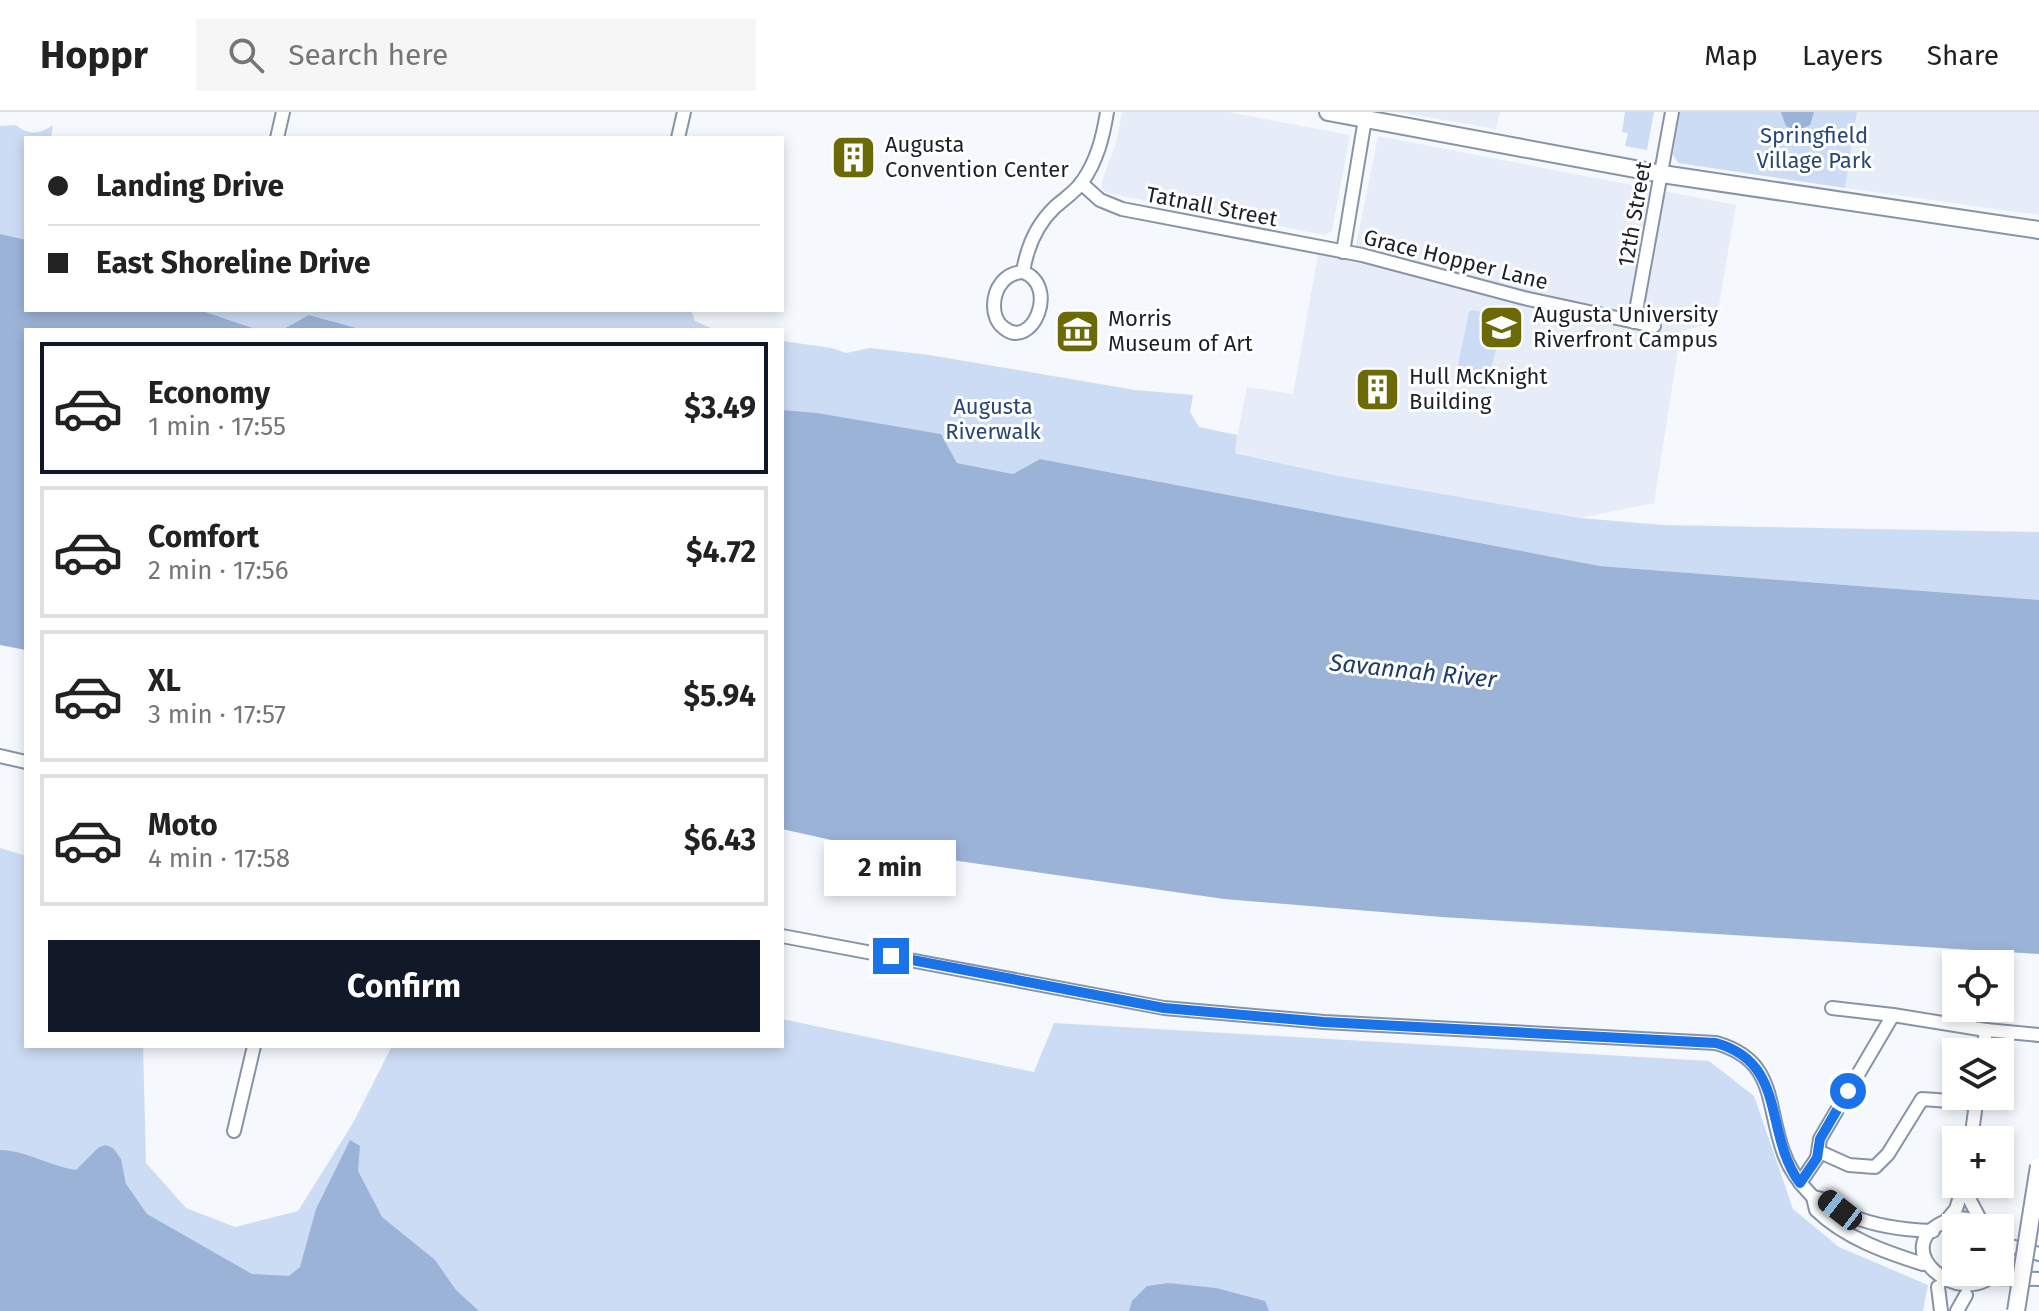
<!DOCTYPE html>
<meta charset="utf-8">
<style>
body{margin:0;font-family:"Fira Sans",sans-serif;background:#f6f6f6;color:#222;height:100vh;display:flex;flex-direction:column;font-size:30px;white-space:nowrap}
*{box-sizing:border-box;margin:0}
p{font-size:26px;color:#767676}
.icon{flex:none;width:44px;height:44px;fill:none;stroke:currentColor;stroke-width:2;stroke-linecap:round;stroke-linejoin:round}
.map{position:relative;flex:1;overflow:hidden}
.panel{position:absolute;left:24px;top:216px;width:760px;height:720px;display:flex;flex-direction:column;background:#fff;border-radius:0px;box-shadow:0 4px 12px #0003}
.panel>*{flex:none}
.guide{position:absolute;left:24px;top:24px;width:760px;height:176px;border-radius:0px;box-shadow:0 4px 12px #0003;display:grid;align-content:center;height:176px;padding:0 24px;background:#fff}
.tools{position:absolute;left:1942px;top:838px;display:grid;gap:16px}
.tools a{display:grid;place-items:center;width:72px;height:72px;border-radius:0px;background:#fff;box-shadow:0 4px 12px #0003;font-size:40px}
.end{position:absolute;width:36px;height:36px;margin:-18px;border:10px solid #1a73e8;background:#fff;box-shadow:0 0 0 4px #fff}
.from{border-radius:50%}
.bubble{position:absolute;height:56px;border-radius:0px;background:#fff;box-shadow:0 4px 12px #0003;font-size:26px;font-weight:700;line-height:56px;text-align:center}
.car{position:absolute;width:24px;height:48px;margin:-24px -12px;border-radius:10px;box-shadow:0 0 6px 2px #0007;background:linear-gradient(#222 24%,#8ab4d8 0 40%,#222 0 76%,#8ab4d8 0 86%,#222 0)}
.guide b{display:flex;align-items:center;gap:28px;height:76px;font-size:30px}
.guide b+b{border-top:2px solid #e0e0e0}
.guide i{width:20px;height:20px;background:#222}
ul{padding:14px 0 0;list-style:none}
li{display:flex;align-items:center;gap:24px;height:132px;margin:0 16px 12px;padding:0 8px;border:4px solid #e0e0e0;border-radius:0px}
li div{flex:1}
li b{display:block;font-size:30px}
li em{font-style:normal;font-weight:700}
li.selected{border-color:#111827}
li>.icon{width:72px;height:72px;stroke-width:1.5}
.primary-button{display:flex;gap:16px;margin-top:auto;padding:16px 24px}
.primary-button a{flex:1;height:92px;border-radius:0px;background:#111827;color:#fff;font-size:32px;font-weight:700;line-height:92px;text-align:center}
header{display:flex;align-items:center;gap:48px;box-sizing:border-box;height:112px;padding:0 40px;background:#fff;border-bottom:2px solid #e0e0e0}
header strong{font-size:38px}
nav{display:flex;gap:44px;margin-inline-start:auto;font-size:28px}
.search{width:560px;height:72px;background:#f6f6f6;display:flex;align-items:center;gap:20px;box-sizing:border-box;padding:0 28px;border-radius:0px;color:#767676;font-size:30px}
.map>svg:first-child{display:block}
</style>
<header>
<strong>Hoppr</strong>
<div class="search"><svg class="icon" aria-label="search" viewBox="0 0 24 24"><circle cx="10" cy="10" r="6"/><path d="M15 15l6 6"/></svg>Search here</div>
<nav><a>Map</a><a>Layers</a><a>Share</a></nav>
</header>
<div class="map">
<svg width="2039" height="1199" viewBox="0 0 2039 1199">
<rect width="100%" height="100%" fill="#f5f8fc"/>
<g fill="#e6edf8">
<path d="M 1122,0 L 1228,0 L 1350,23 L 1332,119 L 1325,123 L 1107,81 L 1102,77 L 1102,69 L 1116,31 Z"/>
<path d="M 1398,0 L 1500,0 L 1496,17 Z"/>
<path d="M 1857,0 L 2039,0 L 2039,103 L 1845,76 Z"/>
<path d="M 1378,24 L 1736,93 L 1716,210 L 1681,219 L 1654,391 L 1580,406 L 1339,364 L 1234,340 L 1247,275 L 1293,282 L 1318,143 L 1353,149 Z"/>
</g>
<g fill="#ccdcf4">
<path d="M 1625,0 L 1654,0 L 1647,38 L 1625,34 L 1628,21 L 1622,20 Z"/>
<path d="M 1680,0 L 1857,0 L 1845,76 L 1678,51 L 1673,43 Z"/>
<path d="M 16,13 C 29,24 40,22 53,13 L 51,26 L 26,26 L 26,178 L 0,171 L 0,14 Z"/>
<path d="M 107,198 L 691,198 L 695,209 L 715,218 L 364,218 L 310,203 L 301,218 L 187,218 Z"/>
<path d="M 1472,198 L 1504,204 L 1505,207 L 1485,277 L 1455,267 L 1469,200 Z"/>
<path d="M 782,229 L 832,236 L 846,241 L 870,236 L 929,243 L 1135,278 L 1193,283 L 1190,300 L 1199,315 L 1237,323 L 1235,341 L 1339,364 L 1580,406 L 1663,413 L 2039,420 L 2039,488 L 1600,454 L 1040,347 L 1013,362 L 957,351 L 941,322 L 782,298 Z"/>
<path d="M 0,736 L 26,744 L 26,934 L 143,934 L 146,1051 L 186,1096 L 235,1115 L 298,1099 L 353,1011 L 392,934 L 782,934 L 782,907 L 1034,960 L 1054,911 L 1709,949 L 1754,984 L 1793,1097 L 1839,1135 L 1928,1173 L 1923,1199 L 0,1199 Z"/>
</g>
<g fill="#9cb3d8">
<path d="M 1781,0 L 1814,0 L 1810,13 L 1797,19 L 1786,14 Z"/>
<path d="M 0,122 L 26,128 L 26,198 L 199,198 L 258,218 L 26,218 L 26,538 L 0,533 Z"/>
<path d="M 309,203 L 364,218 L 282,218 Z"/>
<path d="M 782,298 L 817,301 L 941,322 L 957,351 L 1013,362 L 1040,347 L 1600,454 L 2039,488 L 2039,842 L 1442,805 L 1224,787 L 867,736 L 782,717 Z"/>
<path d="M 350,1028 L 360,1034 L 358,1059 L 382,1105 L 435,1148 L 456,1178 L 479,1199 L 0,1199 L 0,1038 C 28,1039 49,1054 76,1058 L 99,1035 L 106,1033 L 113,1036 L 121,1047 L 126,1072 L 147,1102 L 252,1162 L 289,1164 L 300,1155 L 316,1097 Z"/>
<path d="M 1168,1171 L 1216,1176 L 1265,1189 L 1269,1199 L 1129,1199 L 1132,1189 L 1147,1174 Z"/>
</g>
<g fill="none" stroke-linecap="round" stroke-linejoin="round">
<defs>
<g id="minor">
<path d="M 277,26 L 283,0"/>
<path d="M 678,26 L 684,0"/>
<path d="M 1081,71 L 1100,88 L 1122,97 L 1362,143 L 1524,186 L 1654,214"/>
<path d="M 1343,140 L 1365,7"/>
<path d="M 1023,160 C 1027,135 1036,113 1055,95 C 1064,87 1075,80 1082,70 C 1097,49 1103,25 1107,0"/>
<path d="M 1023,160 C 1060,174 1032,239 1004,216 C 997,211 994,202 994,194 C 994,176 1005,161 1023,160 Z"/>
<path d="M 1634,210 L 1672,0"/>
<path d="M 0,644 L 26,650"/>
<path d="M 782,824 L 1164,896 L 1324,910 L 1716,931 C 1776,948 1766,991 1783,1039 C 1789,1058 1800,1072 1813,1085"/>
<path d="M 1832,896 L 1893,903 L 1986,918 L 1983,940"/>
<path d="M 1986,918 L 2039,923"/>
<path d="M 234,1019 L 254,934"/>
<path d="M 1971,1028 L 1977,984"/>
<path d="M 1820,1040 L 1849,1053 L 1875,1055 L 1888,1042 L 1922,987 L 1977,991"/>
<path d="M 1800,1071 L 1817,1046 L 1820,1027 L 1893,903"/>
<path d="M 1964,1077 L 1983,1113"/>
<path d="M 1813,1085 L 1816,1098 C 1845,1126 1885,1140 1923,1152"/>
<path d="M 1813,1085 C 1829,1087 1838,1098 1852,1104 C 1877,1115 1906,1118 1933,1119"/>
<path d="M 1946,1109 L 1956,1097 L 1964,1072"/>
<path d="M 1986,1116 C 1975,1107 1960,1103 1946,1109 C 1885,1135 1959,1199 1996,1160"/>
<path d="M 2000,1131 L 2039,1142"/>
<path d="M 1993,1166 L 2039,1167"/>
<path d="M 1938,1175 L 1941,1199"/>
<path d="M 1957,1199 L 1966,1183"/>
</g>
<path id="major" d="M 1328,0 L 1662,62 L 2039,118"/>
</defs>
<use href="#minor" stroke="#8794a8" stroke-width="16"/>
<use href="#major" stroke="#8794a8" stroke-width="20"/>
<use href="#minor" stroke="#fff" stroke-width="12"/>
<use href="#major" stroke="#fff" stroke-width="16"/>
<defs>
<path id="major-bridge" d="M 2016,1199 L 2039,1054"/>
</defs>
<use href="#major-bridge" stroke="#8794a8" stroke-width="20" stroke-linecap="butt"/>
<use href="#major-bridge" stroke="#fff" stroke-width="16"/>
</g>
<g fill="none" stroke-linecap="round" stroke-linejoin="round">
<path stroke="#1a73e8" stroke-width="10" d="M 891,844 L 1164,896 L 1324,910 L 1716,931 C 1788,951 1763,1021 1800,1071 L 1817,1046 L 1820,1027 L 1848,979"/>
</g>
<defs>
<symbol id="building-square" viewBox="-11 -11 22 22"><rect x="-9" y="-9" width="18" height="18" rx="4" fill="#6b6a07" stroke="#fff"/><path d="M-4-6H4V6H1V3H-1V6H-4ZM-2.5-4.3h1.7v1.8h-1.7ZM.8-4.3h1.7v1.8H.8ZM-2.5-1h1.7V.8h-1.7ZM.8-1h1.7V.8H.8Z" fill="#fff"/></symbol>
<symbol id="university-square" viewBox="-11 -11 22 22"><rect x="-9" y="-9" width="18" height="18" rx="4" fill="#6b6a07" stroke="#fff"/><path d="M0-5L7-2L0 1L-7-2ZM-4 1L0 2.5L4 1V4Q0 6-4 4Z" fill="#fff"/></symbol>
<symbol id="museum-square" viewBox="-11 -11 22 22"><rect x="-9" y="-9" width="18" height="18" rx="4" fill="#6b6a07" stroke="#fff"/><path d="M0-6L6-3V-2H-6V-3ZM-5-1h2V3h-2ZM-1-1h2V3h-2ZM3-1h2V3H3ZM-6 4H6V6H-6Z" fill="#fff"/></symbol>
</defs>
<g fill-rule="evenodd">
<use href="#building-square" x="828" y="20" width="51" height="51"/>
<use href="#university-square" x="1476" y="190" width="51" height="51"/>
<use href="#museum-square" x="1052" y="194" width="51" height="51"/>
<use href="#building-square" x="1352" y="252" width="51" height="51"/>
</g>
<g text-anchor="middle" stroke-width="6" stroke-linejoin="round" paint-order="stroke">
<g font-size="22" fill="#284676" stroke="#fff">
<text x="1814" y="31">Springfield<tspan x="1814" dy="25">Village Park</tspan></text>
<text x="993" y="302">Augusta<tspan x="993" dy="25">Riverwalk</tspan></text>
</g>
<g font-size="22" fill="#1c2128" stroke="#fff" text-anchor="start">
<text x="885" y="40">Augusta<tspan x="885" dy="25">Convention Center</tspan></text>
<text x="1533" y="210">Augusta University<tspan x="1533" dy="25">Riverfront Campus</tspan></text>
<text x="1108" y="214">Morris<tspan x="1108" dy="25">Museum of Art</tspan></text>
<text x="1409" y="272">Hull McKnight<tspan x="1409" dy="25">Building</tspan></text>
</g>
<g font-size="22" fill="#1c2128" stroke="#fff">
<text transform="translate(1212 94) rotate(11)" y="8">Tatnall Street</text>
<text transform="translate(1634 102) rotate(-80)" y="8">12th Street</text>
<text transform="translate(1456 147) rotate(14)" y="8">Grace Hopper Lane</text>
</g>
<g font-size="24" font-style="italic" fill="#1e3b6a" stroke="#fff">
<text transform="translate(1413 559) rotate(6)" y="8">Savannah River</text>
</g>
</g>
</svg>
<div class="tools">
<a><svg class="icon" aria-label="locate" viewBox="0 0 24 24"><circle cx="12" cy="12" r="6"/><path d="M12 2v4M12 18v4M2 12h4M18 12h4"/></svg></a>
<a><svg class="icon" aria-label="layers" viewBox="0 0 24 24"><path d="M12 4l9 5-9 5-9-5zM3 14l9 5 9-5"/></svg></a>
<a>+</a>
<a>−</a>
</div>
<i class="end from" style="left:1848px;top:979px"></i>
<i class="end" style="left:891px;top:844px"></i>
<div class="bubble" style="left:824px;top:728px;width:132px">2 min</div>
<i class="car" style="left:1840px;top:1098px;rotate:308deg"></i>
<div class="guide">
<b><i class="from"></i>Landing Drive</b>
<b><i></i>East Shoreline Drive</b>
</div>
<section class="panel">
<ul>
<li class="selected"><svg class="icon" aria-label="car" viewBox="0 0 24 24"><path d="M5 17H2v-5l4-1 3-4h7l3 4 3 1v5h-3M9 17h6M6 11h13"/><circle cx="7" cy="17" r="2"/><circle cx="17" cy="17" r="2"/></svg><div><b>Economy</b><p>1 min · 17:55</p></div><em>$3.49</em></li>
<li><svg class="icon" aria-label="car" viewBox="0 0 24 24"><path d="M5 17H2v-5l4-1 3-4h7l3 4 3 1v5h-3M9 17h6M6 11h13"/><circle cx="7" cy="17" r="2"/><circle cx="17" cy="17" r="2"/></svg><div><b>Comfort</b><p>2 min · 17:56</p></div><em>$4.72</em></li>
<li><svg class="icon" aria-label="car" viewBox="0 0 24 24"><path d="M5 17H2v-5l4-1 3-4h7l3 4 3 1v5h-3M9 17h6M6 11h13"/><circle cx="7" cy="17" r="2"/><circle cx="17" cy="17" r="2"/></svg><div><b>XL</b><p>3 min · 17:57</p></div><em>$5.94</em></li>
<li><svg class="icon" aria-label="car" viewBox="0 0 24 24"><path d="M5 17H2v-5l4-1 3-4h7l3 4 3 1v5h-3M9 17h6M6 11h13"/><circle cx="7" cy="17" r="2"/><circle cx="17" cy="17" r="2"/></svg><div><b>Moto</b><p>4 min · 17:58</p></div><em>$6.43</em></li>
</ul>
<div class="primary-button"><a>Confirm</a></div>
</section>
</div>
